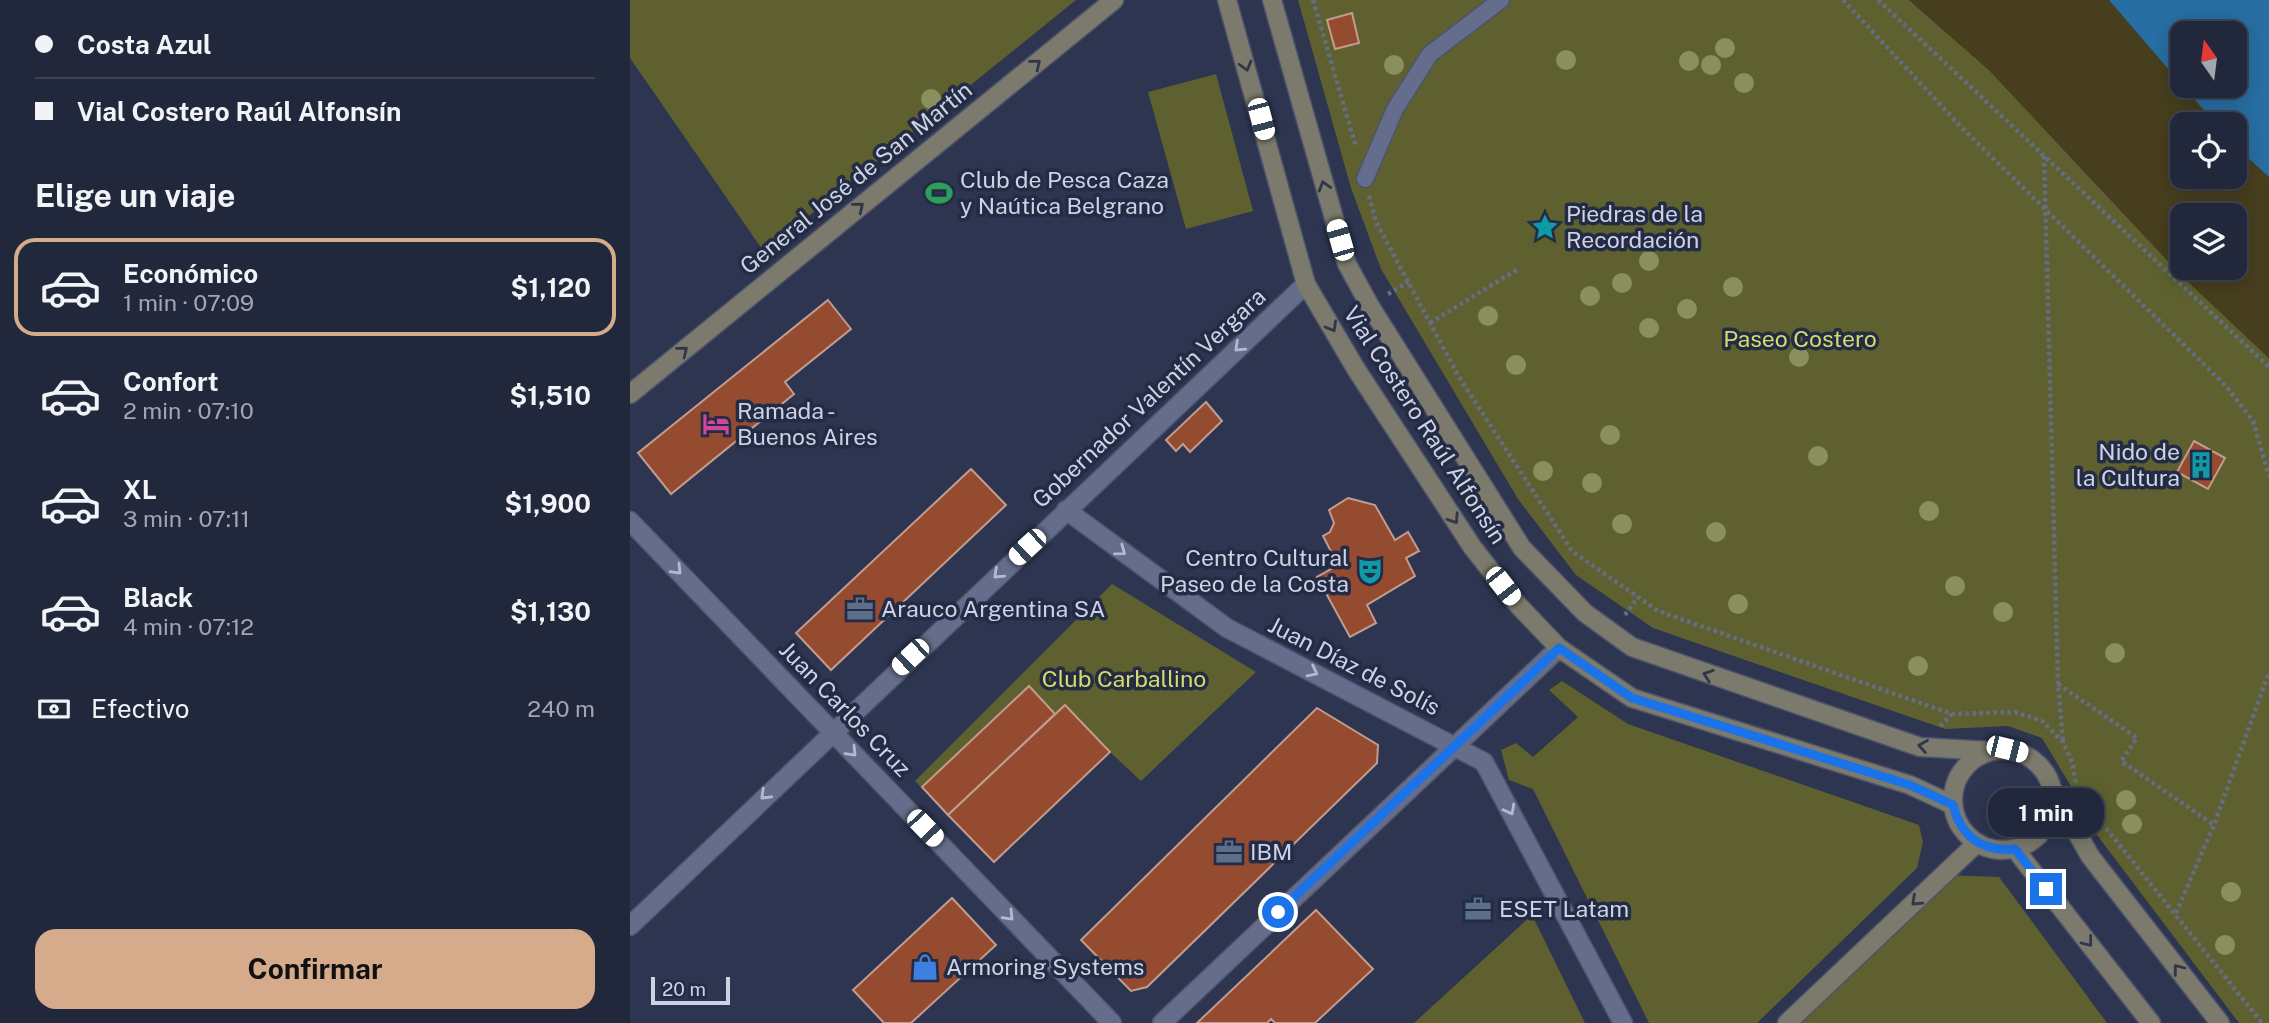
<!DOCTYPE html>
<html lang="es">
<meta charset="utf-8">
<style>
body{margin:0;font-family:"Public Sans",sans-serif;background:#2e3447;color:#f1f3f6;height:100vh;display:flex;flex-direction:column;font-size:26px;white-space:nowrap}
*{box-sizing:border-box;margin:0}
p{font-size:23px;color:#a2a6af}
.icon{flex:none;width:38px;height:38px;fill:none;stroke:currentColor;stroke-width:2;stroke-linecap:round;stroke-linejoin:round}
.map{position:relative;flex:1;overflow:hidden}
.sheet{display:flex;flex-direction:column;background:#22283c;width:630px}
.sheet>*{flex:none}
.hud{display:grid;align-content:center;height:154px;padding:0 35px;background:#22283c}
.needle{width:46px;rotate:346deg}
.buttons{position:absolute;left:1540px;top:21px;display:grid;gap:14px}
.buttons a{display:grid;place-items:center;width:77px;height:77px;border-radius:14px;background:#22283c;box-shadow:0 4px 18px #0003,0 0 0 2px #3f4456;font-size:35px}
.scale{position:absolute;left:21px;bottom:18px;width:79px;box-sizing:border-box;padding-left:7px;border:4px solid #cdd3e4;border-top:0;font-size:19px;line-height:24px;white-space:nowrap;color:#cdd3e4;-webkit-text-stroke:5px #232b45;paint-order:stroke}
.end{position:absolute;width:32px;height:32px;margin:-16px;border:9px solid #1a73e8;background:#fff;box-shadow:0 0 0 4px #fff}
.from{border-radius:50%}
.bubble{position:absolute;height:49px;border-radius:21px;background:#22283c;box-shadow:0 4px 18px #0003,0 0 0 2px #3f4456;font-size:23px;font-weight:700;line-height:49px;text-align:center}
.car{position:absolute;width:21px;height:42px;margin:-21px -10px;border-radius:9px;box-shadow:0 0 5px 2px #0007;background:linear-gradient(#fff 24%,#345 0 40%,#fff 0 76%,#345 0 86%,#fff 0)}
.hud b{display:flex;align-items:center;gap:24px;height:66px;font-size:26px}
.hud b+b{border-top:2px solid #3f4456}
.hud i{width:18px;height:18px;background:#f1f3f6}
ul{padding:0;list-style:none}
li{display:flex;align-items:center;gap:21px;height:98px;margin:0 14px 10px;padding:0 21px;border:4px solid transparent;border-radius:21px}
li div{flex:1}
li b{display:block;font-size:26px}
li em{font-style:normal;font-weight:700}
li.current{border-color:#d6ab8b}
li>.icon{width:63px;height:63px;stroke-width:1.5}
h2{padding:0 35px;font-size:32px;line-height:84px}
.pay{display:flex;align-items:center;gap:18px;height:77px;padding:0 35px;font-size:26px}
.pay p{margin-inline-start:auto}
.button{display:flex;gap:14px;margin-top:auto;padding:14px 35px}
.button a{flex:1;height:80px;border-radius:21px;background:#d6ab8b;color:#111;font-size:28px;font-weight:700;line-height:80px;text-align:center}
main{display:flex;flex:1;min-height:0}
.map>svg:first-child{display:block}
</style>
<main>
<section class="sheet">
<div class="hud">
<b><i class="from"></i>Costa Azul</b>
<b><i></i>Vial Costero Raúl Alfonsín</b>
</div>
<h2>Elige un viaje</h2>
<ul>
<li class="current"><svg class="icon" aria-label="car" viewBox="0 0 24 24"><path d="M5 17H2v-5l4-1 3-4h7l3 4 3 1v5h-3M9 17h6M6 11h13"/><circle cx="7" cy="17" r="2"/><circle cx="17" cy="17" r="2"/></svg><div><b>Económico</b><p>1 min · 07:09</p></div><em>$1,120</em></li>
<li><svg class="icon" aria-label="car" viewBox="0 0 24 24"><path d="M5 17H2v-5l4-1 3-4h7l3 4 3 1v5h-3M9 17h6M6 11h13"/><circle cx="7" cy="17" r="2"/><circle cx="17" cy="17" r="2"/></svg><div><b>Confort</b><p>2 min · 07:10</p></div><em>$1,510</em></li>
<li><svg class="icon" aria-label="car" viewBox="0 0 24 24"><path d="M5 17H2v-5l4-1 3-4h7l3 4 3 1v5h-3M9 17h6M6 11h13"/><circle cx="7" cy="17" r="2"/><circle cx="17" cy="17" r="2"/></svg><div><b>XL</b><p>3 min · 07:11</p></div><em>$1,900</em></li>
<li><svg class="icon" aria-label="car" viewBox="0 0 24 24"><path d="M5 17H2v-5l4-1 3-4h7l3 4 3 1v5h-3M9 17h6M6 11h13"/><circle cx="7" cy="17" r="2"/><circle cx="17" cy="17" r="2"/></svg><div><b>Black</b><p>4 min · 07:12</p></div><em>$1,130</em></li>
</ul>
<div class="pay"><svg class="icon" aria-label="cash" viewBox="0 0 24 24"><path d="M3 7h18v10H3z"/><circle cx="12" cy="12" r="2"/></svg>Efectivo<p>240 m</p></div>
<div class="button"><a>Confirmar</a></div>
</section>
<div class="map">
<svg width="1639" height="1023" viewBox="0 0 1639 1023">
<rect width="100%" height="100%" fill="#2d3550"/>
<g fill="#5e612f">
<path d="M 0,0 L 446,0 L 134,252 L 0,58 Z"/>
<path d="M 668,0 L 1279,0 L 1359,70 L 1552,276 L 1639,358 L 1639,1023 L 1609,1023 L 1458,823 L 1442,788 L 1412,738 L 1378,726 L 1315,729 L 1023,628 L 946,575 L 888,499 L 751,269 L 721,188 Z"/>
<path d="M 586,74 L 623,211 L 556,229 L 518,92 Z"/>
<path d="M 482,584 L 626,672 L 511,781 L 480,752 L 364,862 L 285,781 Z"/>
<path d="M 932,681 L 998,724 L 1289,825 L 1293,842 L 1287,868 L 1127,1023 L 1019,1023 L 903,789 L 879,780 L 871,750 L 886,743 L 903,757 L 948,717 L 919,690 Z"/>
<path d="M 1313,875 L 1369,877 L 1477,1023 L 1162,1023 Z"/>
<path d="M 902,915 L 955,1023 L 784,1023 Z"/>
</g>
<path fill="#473e1e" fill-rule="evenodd" d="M 1279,0 L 1479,0 L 1586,124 L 1552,124 L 1552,177 L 1605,177 L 1605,146 L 1639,177 L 1639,358 L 1552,276 L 1359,70 ZM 1552,215 L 1605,215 L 1605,268 L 1552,268 Z"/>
<path fill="#276ea2" d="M 1479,0 L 1639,0 L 1639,177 L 1605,146 L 1605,124 L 1586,124 L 1553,86 L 1605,86 L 1605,33 L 1552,33 L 1552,85 Z"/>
<g fill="#954b30" stroke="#c19c8f" stroke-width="2">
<path d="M 722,13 L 729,43 L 705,49 L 697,20 Z"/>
<path d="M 198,300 L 221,329 L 155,382 L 164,394 L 41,494 L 8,453 Z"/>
<path d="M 576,402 L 592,421 L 560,452 L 553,444 L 546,451 L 536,440 Z"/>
<path d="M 1564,441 L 1595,458 L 1578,489 L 1547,472 Z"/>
<path d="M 341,469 L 376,505 L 201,670 L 166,633 Z"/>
<path d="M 718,498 L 745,505 L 765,540 L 778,532 L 789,551 L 776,558 L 785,576 L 737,605 L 746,623 L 720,637 L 687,577 L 708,565 L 693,536 L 700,532 L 704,523 L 699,510 Z"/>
<path d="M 399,686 L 425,714 L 318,815 L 292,787 Z"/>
<path d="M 435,705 L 480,752 L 364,862 L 318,815 Z"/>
<path d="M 687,708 L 748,745 L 747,763 L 517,987 L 501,991 L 451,940 Z"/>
<path d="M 322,898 L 366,945 L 281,1023 L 254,1023 L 223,990 Z"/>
<path d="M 686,910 L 743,969 L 685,1023 L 645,1023 L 641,1019 L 637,1023 L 567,1023 Z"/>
</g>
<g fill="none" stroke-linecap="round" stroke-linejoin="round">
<defs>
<path id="lane" d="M 735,179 L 765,109 L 800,54 L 871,0"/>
<g id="street">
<path d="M 436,510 L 597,628 L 854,762 L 993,1023"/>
<path d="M 0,521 L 482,1023"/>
<path d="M 0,926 L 676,284"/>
<path d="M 532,1023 L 929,648"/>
</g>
<g id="secondary">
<path d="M 597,0 L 676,284 L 726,369 L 843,548 L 888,605 L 929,648 L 1002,698 L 1280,785 L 1323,805"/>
<path d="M 642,0 L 717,264 L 740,306 L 892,548 L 955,613 L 1002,647 L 1290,747 L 1361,751"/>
<path d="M 0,394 L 484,0"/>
<circle cx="1373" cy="800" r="50"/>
<path d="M 1423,790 L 1460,856 L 1590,1023"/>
<path d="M 1385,849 L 1521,1023"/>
<path d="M 1157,1023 L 1347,843"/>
</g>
</defs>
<use href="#lane" stroke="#4d536a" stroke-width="19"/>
<use href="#street" stroke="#4d536a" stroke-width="21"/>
<use href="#secondary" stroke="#4d536a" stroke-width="21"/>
<g stroke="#656d84" stroke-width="4.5" stroke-dasharray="3.5 3.5" stroke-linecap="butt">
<path d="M 683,0 L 726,147"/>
<path d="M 1213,0 L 1332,128 L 1596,386 L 1623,421 L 1639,476"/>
<path d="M 1248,0 L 1639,367"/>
<path d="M 1414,156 L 1428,684 L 1433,741"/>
<path d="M 739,196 L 746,222 L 829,377 L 942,551 L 1028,611 L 1322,714 L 1385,712 L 1412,721 L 1433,742 L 1442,762 L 1446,784"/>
<path d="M 758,294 L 778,282"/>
<path d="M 800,323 L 888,269"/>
<path d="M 995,615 L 1008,597"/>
<path d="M 1428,684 L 1507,738 L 1491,761 L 1584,825"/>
<path d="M 1310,726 L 1322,714"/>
<path d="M 1463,812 L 1632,1023"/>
<path d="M 1546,913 L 1584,825 L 1639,672"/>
</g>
<use href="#lane" stroke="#646e8c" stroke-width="16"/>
<use href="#street" stroke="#646e8c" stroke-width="18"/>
<use href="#secondary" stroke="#7c7a6c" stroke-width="18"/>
</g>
<g fill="#89905e">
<circle cx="1095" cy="48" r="10"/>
<circle cx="936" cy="60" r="10"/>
<circle cx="1059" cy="61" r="10"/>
<circle cx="764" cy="65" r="10"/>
<circle cx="1081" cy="65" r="10"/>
<circle cx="1114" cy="83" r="10"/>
<circle cx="301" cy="99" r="10"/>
<circle cx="1019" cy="261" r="10"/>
<circle cx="992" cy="283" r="10"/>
<circle cx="1103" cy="287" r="10"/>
<circle cx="960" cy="296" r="10"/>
<circle cx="1057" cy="309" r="10"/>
<circle cx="858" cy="316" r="10"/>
<circle cx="1019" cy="328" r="10"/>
<circle cx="1169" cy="357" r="10"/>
<circle cx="886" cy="365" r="10"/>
<circle cx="980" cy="435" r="10"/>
<circle cx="1188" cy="456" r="10"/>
<circle cx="913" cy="471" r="10"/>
<circle cx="962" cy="483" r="10"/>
<circle cx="1299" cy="511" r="10"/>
<circle cx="992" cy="524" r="10"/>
<circle cx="1086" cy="532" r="10"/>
<circle cx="1325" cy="586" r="10"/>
<circle cx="1108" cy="604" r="10"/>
<circle cx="1373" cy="612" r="10"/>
<circle cx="1485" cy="653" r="10"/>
<circle cx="1288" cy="666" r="10"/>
<circle cx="1496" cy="800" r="10"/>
<circle cx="1502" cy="824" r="10"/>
<circle cx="1601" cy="892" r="10"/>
<circle cx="1595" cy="945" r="10"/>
</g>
<defs><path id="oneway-chevron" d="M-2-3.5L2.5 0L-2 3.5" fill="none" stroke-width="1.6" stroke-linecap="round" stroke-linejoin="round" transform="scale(1.75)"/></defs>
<g stroke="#30374b">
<use href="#oneway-chevron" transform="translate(406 64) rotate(-39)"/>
<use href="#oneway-chevron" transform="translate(616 66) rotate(74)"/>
<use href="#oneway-chevron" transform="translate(694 186) rotate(-107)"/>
<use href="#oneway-chevron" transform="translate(229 207) rotate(-39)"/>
<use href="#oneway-chevron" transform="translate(702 327) rotate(60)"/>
<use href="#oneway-chevron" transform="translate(53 351) rotate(-39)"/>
<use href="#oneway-chevron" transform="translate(824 519) rotate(57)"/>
<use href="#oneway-chevron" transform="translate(1078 675) rotate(-161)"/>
<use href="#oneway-chevron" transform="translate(1293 746) rotate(-171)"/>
<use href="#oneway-chevron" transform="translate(1286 901) rotate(137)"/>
<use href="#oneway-chevron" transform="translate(1458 942) rotate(52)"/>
<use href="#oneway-chevron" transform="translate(1548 969) rotate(-128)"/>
</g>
<g stroke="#b3bace">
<use href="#oneway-chevron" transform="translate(609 347) rotate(137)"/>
<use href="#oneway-chevron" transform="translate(491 551) rotate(36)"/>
<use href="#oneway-chevron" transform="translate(47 570) rotate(46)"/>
<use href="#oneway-chevron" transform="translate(368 574) rotate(137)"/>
<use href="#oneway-chevron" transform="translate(683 672) rotate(27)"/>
<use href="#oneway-chevron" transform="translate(222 752) rotate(46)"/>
<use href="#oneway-chevron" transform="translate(135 795) rotate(136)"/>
<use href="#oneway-chevron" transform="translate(880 810) rotate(62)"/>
<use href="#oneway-chevron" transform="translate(379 916) rotate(46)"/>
</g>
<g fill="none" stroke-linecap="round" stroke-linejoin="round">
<path stroke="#1a73e8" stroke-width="9" d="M 648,912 L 929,648 L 1002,698 L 1280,785 L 1323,805 C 1331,837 1352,852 1385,849 L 1416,889"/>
</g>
<defs>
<symbol id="stadium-bare" viewBox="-9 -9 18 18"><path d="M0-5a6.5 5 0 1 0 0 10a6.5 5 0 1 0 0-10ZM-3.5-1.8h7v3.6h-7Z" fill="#2e9e5b" stroke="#232b45" stroke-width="2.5" paint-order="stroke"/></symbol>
<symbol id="sight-bare" viewBox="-9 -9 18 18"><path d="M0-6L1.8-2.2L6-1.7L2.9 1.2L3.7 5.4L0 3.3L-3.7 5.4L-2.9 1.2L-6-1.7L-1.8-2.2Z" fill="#0f9aa8" stroke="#232b45" stroke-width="2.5" paint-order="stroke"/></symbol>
<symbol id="hotel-bare" viewBox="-9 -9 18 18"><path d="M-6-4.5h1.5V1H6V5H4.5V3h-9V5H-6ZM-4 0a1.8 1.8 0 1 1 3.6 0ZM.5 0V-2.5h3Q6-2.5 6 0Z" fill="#d1479c" stroke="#232b45" stroke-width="2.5" paint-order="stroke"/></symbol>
<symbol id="building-bare" viewBox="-9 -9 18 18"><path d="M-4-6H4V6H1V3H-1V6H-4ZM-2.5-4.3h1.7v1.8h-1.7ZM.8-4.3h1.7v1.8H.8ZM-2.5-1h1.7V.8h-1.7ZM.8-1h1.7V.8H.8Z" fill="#0f9aa8" stroke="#232b45" stroke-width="2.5" paint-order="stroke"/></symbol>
<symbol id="theatre-bare" viewBox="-9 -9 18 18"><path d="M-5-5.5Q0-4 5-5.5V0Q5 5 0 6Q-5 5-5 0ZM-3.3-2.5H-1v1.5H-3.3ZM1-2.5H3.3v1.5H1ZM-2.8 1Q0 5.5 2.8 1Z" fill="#0f9aa8" stroke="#232b45" stroke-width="2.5" paint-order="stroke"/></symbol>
<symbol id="office-bare" viewBox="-9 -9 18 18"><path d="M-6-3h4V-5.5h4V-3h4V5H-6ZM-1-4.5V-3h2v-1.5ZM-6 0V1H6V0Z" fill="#5c6f8a" stroke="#232b45" stroke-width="2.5" paint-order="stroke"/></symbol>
<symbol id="shop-bare" viewBox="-9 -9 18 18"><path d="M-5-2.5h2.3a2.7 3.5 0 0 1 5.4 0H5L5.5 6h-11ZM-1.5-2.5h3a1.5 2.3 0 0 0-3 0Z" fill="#3f7fe0" stroke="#232b45" stroke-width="2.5" paint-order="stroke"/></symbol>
</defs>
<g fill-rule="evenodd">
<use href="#stadium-bare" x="290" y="174" width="38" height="38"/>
<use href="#sight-bare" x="896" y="208" width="38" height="38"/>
<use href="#hotel-bare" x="67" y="405" width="38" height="38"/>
<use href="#building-bare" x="1552" y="446" width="38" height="38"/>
<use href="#theatre-bare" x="721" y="552" width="38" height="38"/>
<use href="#office-bare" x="211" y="590" width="38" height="38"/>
<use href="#office-bare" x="580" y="833" width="38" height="38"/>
<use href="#office-bare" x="829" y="890" width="38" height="38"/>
<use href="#shop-bare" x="276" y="948" width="38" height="38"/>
</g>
<g text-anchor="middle" stroke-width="7" stroke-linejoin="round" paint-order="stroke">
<g font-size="23" fill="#cdd3e4" stroke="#232b45">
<text transform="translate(226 178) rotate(-39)" y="8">General José de San Martín</text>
<text transform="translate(519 398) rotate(-43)" y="8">Gobernador Valentín Vergara</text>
<text transform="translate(795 425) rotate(57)" y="8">Vial Costero Raúl Alfonsín</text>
<text transform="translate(724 666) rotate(27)" y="8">Juan Díaz de Solís</text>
<text transform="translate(215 709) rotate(46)" y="8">Juan Carlos Cruz</text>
</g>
<g font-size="23" fill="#cdd3e4" stroke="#232b45" text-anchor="start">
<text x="330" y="188">Club de Pesca Caza<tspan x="330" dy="26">y Naútica Belgrano</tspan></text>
<text x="936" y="222">Piedras de la<tspan x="936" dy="26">Recordación</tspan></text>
<text x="107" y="419">Ramada -<tspan x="107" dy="26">Buenos Aires</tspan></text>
<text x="1550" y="460" text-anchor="end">Nido de<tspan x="1550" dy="26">la Cultura</tspan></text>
<text x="719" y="566" text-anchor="end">Centro Cultural<tspan x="719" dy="26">Paseo de la Costa</tspan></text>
<text x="251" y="617">Arauco Argentina SA</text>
<text x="620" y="860">IBM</text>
<text x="869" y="917">ESET Latam</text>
<text x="316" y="975">Armoring Systems</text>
</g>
<g font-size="23" fill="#d5db6a" stroke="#232b45">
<text x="1170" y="347">Paseo Costero</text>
<text x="494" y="687">Club Carballino</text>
</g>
</g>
</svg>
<div class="buttons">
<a><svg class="needle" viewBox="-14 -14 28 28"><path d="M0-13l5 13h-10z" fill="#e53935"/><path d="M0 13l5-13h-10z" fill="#a2a6af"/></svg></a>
<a><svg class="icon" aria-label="locate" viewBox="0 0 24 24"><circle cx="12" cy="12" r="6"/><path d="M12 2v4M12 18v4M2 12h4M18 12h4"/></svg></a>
<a><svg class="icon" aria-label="layers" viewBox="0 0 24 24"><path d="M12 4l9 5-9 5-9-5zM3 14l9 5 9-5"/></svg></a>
</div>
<div class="scale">20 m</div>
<i class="end from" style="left:648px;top:912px"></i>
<i class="end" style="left:1416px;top:889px"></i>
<div class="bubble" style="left:1358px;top:788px;width:116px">1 min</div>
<i class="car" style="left:631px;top:119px;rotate:165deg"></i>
<i class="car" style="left:710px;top:240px;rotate:344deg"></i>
<i class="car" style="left:397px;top:547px;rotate:227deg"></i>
<i class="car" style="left:873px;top:586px;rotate:142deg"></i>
<i class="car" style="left:280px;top:657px;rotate:227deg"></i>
<i class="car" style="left:1377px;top:749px;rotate:104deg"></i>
<i class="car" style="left:295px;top:828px;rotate:136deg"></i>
</div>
</main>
